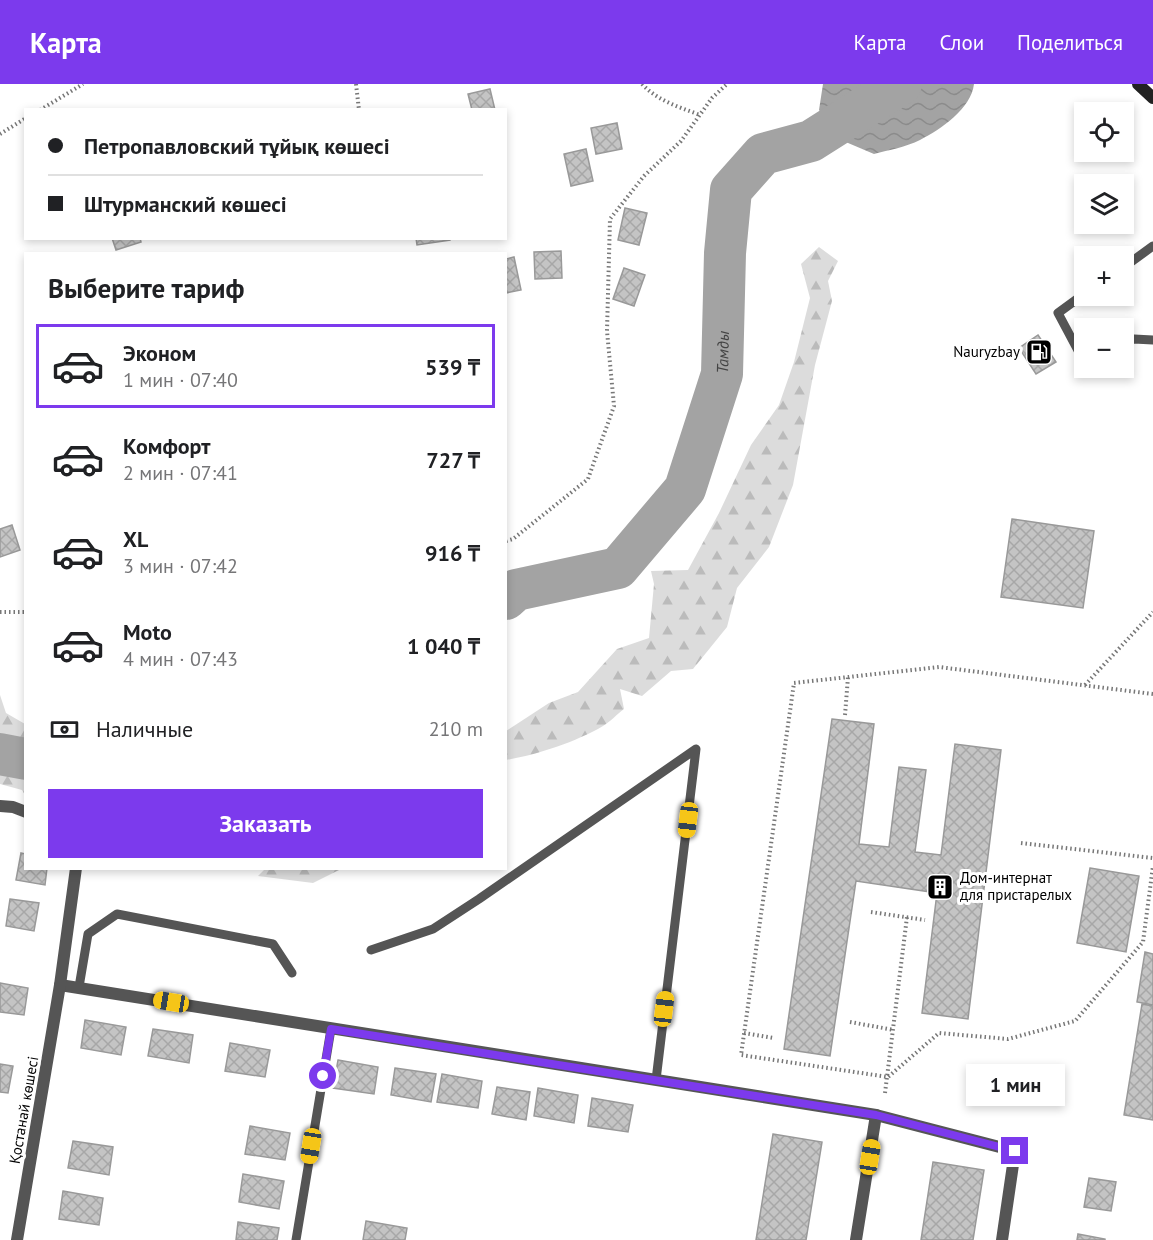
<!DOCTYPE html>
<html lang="ru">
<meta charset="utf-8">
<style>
body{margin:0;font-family:"PT Sans",sans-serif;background:#f6f6f6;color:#202124;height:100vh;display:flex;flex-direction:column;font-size:22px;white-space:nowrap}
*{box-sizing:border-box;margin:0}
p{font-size:20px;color:#757577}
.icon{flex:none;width:33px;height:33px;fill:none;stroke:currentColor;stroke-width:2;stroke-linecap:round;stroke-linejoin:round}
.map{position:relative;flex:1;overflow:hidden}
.drawer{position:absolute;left:24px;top:168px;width:483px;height:618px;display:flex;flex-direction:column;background:#fff;border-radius:0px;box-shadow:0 3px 9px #0003}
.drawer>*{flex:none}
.hud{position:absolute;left:24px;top:24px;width:483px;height:132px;border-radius:0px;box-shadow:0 3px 9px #0003;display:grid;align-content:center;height:132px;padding:0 24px;background:#fff}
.buttons{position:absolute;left:1074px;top:18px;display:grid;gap:12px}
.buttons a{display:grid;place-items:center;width:60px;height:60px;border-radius:0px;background:#fff;box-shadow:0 3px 9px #0003;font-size:30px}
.end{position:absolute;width:27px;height:27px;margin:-14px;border:8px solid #7c3aed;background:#fff;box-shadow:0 0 0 3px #fff}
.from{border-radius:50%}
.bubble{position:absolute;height:42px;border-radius:0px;background:#fff;box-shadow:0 3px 9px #0003;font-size:20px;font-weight:800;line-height:42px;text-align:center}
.car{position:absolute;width:18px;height:36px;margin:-18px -9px;border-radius:8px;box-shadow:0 0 4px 2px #0007;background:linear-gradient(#f5c518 24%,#345 0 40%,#f5c518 0 76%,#345 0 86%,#f5c518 0)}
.hud b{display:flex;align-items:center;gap:21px;height:57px;font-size:22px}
.hud b+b{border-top:2px solid #e0e0e0}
.hud i{width:15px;height:15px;background:#202124}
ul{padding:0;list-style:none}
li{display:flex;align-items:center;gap:18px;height:84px;margin:0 12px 9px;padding:0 12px;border:3px solid transparent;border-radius:0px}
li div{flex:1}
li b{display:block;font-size:22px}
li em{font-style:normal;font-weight:800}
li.current{border-color:#7c3aed}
li>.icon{width:54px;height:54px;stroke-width:1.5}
h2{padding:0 24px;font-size:27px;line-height:72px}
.pay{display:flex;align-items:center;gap:15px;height:66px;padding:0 24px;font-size:22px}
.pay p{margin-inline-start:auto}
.button{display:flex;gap:12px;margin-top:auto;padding:12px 24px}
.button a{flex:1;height:69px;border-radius:0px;background:#7c3aed;color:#fff;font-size:24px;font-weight:800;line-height:69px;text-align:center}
header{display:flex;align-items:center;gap:36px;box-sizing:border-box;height:84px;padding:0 30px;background:#7c3aed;color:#fff}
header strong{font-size:28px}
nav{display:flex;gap:33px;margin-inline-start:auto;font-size:21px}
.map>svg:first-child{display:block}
</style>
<header>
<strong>Карта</strong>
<nav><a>Карта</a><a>Слои</a><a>Поделиться</a></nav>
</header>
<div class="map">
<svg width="1153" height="1156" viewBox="0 0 1153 1156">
<defs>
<pattern id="forest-firs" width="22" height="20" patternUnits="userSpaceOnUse" patternTransform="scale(1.5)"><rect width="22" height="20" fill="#dcdcdc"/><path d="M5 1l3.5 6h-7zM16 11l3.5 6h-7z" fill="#bbb"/></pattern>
<pattern id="water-waves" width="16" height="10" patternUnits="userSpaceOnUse" patternTransform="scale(1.5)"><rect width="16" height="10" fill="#a3a3a3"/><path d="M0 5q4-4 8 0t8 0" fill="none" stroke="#8b8b8b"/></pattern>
<pattern id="building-cross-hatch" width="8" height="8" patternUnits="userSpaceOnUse" patternTransform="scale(1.5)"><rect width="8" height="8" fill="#c4c4c4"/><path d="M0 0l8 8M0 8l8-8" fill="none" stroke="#a7a7a7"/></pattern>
</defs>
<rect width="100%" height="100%" fill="#fff"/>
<g fill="url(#forest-firs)">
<path d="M 819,163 L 838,177 L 828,197 L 832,217 L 815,281 L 793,401 L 769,463 L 737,504 L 727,543 L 693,585 L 671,587 L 642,612 L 620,605 L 624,625 C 617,630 610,638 603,642 C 576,658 536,671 506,676 L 506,647 L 549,619 L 578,608 L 617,565 L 649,554 L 654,500 L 651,487 L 688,486 L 719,429 L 751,361 L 779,321 L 794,278 L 810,214 L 801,180 Z"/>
<path d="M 0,611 L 6,629 L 25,640 L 25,660 L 0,658 Z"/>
<path d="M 0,679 L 25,684 L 25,711 L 22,706 L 0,700 Z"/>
<path d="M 266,784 L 341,784 L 341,785 L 313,799 L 258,792 Z"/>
</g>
<path fill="url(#water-waves)" d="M 823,0 L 974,0 C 971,25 941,45 920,56 C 906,63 889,66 874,70 L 841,56 L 819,26 Z"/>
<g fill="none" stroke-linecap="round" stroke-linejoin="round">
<g stroke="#a3a3a3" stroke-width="42">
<path id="s1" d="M 506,515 L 516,506 L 618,484 L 685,405 L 722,290 L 725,169 L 731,106 L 763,70 L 811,57 L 901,0"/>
<path d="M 0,670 L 26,675"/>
</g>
</g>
<g fill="url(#building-cross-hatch)" stroke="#999" stroke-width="1.5">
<path d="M 490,5 L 495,26 L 472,26 L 468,10 Z"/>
<path d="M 617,39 L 622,65 L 596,70 L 591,44 Z"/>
<path d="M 586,65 L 593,97 L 571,102 L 564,70 Z"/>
<path d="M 625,124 L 647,129 L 639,161 L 618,156 Z"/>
<path d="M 112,154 L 140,154 L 141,158 L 116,166 Z"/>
<path d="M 416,154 L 450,154 L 450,156 L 417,161 Z"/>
<path d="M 561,167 L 562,194 L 535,195 L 534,168 Z"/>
<path d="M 514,173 L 521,206 L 506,209 L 506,175 Z"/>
<path d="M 624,184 L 645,191 L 634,222 L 613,215 Z"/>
<path d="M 1038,251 L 1056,278 L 1036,290 L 1019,264 Z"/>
<path d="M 1012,435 L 1094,447 L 1083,524 L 1001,513 Z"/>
<path d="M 12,441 L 20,466 L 0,473 L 0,445 Z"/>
<path d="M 832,635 L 874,640 L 859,760 L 889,763 L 899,683 L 926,686 L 915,768 L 941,771 L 955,660 L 1001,666 L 968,935 L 922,929 L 937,809 L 856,797 L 830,972 L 784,965 Z"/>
<path d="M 21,769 L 26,770 L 26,784 L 47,784 L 45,801 L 16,796 Z"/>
<path d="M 1090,784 L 1139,792 L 1126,868 L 1077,859 Z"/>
<path d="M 10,815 L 39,819 L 34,847 L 6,842 Z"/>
<path d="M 1145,868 L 1153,870 L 1153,921 L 1137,918 Z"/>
<path d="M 0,899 L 28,904 L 24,931 L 0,928 Z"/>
<path d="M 1142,920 L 1153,922 L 1153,1036 L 1124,1031 Z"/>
<path d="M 85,936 L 126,943 L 121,971 L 81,964 Z"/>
<path d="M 153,945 L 193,951 L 189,979 L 148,972 Z"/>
<path d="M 230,959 L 270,966 L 265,993 L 225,987 Z"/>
<path d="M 338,976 L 378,983 L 374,1010 L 333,1004 Z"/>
<path d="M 0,980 L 13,982 L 8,1009 L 0,1008 Z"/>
<path d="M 395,984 L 436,990 L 431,1018 L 391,1011 Z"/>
<path d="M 442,990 L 482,997 L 478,1024 L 437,1018 Z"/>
<path d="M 497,1003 L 530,1008 L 526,1036 L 492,1030 Z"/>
<path d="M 538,1004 L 578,1011 L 574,1039 L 534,1032 Z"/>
<path d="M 592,1014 L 633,1021 L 628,1048 L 588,1042 Z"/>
<path d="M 250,1042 L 290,1049 L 285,1076 L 245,1070 Z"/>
<path d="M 773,1050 L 822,1058 L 806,1156 L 756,1156 Z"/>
<path d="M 73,1057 L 113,1063 L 109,1091 L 68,1084 Z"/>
<path d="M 933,1078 L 984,1086 L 973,1156 L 921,1156 Z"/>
<path d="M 243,1090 L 284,1097 L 279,1125 L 239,1118 Z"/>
<path d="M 1089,1094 L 1116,1098 L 1111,1127 L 1084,1123 Z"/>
<path d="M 63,1107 L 103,1114 L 99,1141 L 59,1135 Z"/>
<path d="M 366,1137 L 407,1144 L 405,1156 L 363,1156 Z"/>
<path d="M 238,1138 L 279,1144 L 277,1156 L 236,1156 Z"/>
<path d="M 1078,1150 L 1105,1155 L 1105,1156 L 1077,1156 Z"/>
</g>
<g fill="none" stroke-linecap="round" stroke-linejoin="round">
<g stroke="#777" stroke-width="4" stroke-dasharray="1.5 3" stroke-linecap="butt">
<path d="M 356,0 L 359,26"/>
<path d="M 642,0 C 658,17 679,23 700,31"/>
<path d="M 40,26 L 83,0"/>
<path d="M 0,50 L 26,34"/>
<path d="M 506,457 L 513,455 L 588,395 L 614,322 L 607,247 L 610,135 L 644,92 L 681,57 L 712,14 L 727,0"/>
<path d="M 0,528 L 26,528"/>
<path d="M 1085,601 L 1153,528"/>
<path d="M 1153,610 L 939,583 L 794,599 L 741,971 L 888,993 L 939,949 L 1008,955 L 1075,937 L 1143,858 L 1153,782"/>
<path d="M 845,631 L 848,593"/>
<path d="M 1021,759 L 1153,774"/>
<path d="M 871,828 L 925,836"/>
<path d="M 850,938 L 894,946"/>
<path d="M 744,949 L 773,954"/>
<path d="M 885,1009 L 907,833"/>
</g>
<g stroke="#555" stroke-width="9">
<path d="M 1124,183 L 1153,162"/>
<path d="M 1084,210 L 1058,229 L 1082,274 L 1084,273"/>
<path d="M 1124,259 L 1134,255 L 1153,256"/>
<path d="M 371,866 L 433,845 L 479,815 L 696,665 L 656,996"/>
<path d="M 79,903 L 88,850 L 117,830 L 273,860 L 292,889"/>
<path d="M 296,1156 L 331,945"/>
</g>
<g stroke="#555" stroke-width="12">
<path d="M 0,722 L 13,723 L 26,728"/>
<path d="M 60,901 L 876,1031 L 1015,1067 L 1002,1156"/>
<path d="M 17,1156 L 60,901 L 76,784"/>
<path d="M 856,1156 L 876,1031"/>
</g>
<path stroke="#222" stroke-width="12" d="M 1138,0 L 1153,14"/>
</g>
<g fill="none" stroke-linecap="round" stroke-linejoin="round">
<path stroke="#7c3aed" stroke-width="8" d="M 323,992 L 331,945 L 876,1031 L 1015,1067"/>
</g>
<defs>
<symbol id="fuel-square" viewBox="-11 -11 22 22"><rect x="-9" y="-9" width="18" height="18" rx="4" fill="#000" stroke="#fff"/><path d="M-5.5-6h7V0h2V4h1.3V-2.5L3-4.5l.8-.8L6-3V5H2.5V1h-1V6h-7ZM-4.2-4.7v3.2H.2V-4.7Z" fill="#fff"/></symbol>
<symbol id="building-square" viewBox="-11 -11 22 22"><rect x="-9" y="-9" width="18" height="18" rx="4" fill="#000" stroke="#fff"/><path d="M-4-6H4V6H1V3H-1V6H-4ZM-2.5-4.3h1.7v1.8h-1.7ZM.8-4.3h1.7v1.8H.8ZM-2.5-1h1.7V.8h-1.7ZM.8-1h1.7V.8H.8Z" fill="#fff"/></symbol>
</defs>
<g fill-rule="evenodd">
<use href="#fuel-square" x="1024" y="253" width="30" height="30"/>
<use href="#building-square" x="925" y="788" width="30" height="30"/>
</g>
<g text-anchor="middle" stroke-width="6" stroke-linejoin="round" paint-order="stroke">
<g font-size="15" fill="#000" stroke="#fff" text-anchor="end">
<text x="1020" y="273">Nauryzbay</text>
<text x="960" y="799" text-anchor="start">Дом-интернат<tspan x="960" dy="17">для пристарелых</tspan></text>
</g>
<g font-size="15" fill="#000" stroke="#fff">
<text transform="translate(24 1026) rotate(-80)" y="5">Қостанай көшесі</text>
</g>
<g font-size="16" font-style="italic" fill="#444" stroke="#fff">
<text dy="6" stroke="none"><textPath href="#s1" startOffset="364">Тамды</textPath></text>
</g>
</g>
</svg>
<div class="buttons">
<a><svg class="icon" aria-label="locate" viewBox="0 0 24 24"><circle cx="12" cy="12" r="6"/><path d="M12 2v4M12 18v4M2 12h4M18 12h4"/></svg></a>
<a><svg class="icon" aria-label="layers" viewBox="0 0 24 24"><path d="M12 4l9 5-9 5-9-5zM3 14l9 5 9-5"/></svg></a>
<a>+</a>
<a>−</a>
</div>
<i class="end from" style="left:323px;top:992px"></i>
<i class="end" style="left:1015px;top:1067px"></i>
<div class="bubble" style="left:966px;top:980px;width:99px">1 мин</div>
<i class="car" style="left:688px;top:736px;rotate:187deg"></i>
<i class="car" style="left:171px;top:918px;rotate:279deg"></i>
<i class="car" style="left:664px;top:925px;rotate:7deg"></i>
<i class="car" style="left:311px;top:1062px;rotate:189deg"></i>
<i class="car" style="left:870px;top:1073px;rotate:9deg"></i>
<div class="hud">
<b><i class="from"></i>Петропавловский тұйық көшесі</b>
<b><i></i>Штурманский көшесі</b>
</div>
<section class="drawer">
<h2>Выберите тариф</h2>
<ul>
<li class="current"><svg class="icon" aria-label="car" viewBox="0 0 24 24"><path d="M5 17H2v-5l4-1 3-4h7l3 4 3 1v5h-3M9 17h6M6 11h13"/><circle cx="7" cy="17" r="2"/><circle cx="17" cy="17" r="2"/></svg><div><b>Эконом</b><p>1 мин · 07:40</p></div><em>539 ₸</em></li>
<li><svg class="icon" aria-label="car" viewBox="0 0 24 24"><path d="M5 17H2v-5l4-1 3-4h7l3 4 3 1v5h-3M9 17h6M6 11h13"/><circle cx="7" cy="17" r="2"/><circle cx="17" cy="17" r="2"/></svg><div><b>Комфорт</b><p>2 мин · 07:41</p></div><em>727 ₸</em></li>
<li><svg class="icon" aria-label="car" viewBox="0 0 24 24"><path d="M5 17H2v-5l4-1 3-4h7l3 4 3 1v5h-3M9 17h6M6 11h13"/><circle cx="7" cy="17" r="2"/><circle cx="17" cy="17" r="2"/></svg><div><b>XL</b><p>3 мин · 07:42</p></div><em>916 ₸</em></li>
<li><svg class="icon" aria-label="car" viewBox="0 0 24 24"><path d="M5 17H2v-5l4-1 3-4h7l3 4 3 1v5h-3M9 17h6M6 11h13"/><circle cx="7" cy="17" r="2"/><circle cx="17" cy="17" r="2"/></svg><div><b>Moto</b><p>4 мин · 07:43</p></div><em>1 040 ₸</em></li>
</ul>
<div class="pay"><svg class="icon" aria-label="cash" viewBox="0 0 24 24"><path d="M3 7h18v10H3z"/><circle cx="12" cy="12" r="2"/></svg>Наличные<p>210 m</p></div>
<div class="button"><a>Заказать</a></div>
</section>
</div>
